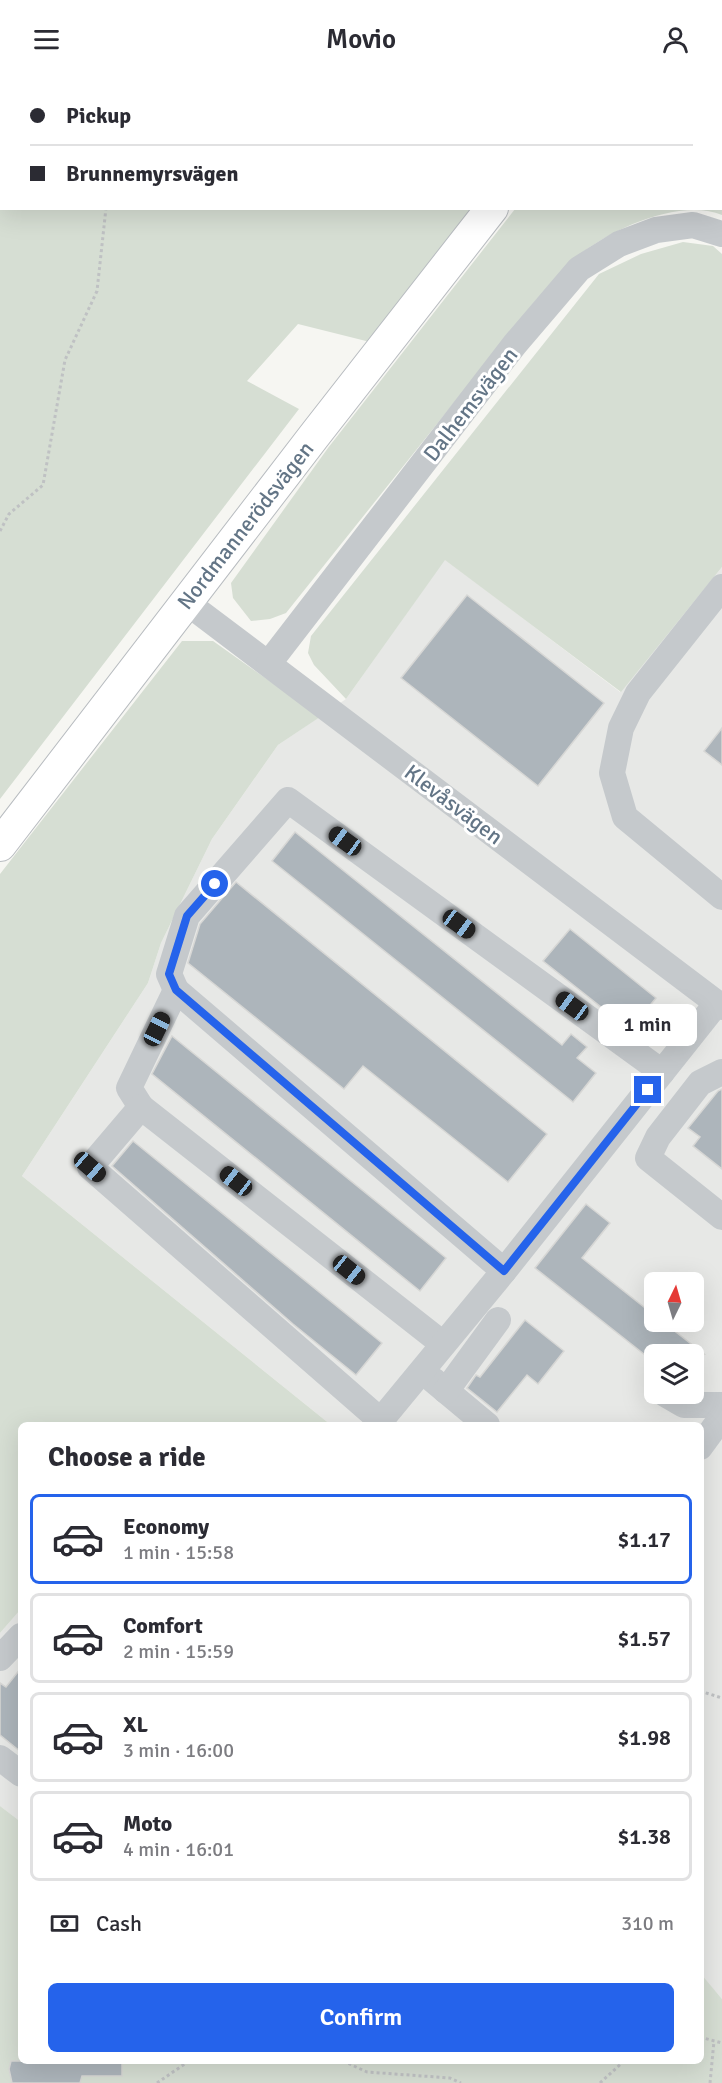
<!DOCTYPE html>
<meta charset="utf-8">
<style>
body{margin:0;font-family:Signika,sans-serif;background:#f2f2f3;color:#2b2b33;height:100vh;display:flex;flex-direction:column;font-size:22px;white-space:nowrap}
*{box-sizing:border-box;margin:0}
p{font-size:20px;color:#7c7c81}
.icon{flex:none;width:33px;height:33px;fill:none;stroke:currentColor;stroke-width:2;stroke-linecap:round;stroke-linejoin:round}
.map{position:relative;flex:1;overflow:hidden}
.panel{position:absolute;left:18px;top:1344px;width:686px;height:642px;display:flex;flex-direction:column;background:#fff;border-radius:9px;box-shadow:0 6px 24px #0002}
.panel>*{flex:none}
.banner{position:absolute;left:0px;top:0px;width:723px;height:132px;box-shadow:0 6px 24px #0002;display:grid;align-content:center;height:132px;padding:0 30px;background:#fff}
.needle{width:39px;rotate:5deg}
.buttons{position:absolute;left:644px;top:1194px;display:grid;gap:12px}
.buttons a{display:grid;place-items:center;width:60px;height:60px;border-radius:9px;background:#fff;box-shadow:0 6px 24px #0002;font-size:30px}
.end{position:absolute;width:27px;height:27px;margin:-14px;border:8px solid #2563eb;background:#fff;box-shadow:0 0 0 3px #fff}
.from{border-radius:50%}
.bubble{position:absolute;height:42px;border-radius:9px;background:#fff;box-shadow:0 6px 24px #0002;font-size:20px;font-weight:600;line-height:42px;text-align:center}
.car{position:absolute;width:18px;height:36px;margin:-18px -9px;border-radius:8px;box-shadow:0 0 4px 2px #0007;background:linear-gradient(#222 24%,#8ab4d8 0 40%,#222 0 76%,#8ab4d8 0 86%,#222 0)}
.banner b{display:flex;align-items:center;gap:21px;height:57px;font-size:22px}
.banner b+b{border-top:2px solid #e1e1e2}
.banner i{width:15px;height:15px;background:#2b2b33}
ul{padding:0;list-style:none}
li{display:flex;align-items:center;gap:18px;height:90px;margin:0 12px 9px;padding:0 18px;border:3px solid #e1e1e2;border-radius:9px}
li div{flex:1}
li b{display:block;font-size:22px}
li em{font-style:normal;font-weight:600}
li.active{border-color:#2563eb}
li>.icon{width:54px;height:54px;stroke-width:1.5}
h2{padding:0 30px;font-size:27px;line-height:72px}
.pay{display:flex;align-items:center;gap:15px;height:66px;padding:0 30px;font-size:22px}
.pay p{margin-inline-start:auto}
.button{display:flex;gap:12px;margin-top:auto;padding:12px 30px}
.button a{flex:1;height:69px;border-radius:9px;background:#2563eb;color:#fff;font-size:24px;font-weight:600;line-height:69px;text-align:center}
header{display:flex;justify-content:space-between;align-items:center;height:78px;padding:0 30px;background:#fff;font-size:27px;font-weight:600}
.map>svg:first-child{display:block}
</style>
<header><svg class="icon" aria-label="menu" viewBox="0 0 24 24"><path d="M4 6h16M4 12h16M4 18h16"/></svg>Movio<svg class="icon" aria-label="person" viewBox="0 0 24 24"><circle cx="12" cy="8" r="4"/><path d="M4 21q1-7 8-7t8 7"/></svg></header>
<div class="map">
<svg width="722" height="2005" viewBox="0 0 722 2005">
<rect width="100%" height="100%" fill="#f6f6f2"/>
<g fill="#e7e8e6" fill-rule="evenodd">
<path d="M 445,481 L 620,614 L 722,489 L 722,1921 L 700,1896 L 700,1347 L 331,1347 L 22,1098 L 148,905 L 161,865 L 212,761 L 278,667 L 346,621 ZM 654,1204 L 693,1204 L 693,1244 L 654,1244 ZM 654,1276 L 693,1276 L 693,1316 L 654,1316 Z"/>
<path d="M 21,1531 L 21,1744 L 0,1728 L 0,1555 Z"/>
</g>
<g fill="#d6ded3">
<path d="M 0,0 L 576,0 L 575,2 L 2,2 L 2,130 L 476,131 L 374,265 L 298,246 L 247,303 L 299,331 L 0,721 Z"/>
<path d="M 616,0 L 722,0 L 722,137 C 678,119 603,154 570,185 C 558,196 548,210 536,222 L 286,535 L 270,541 L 251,543 L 233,520 L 231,505 L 328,370 L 515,131 L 722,130 L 722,2 L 615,1 Z"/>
<path d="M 683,164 L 713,168 L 722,176 L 722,489 L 621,614 L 445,482 L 346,621 L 314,587 L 308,575 L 311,558 L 599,196 L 641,176 Z"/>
<path d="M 182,563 L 213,563 L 320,639 L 278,667 L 212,761 L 161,865 L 148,905 L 22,1098 L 331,1347 L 21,1347 L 21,1531 L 0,1555 L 0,796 Z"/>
<path d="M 0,1728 L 21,1744 L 21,1983 L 700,1983 L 701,1896 L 722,1921 L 722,2005 L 0,2005 Z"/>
</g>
<g fill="#adb5bb" stroke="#d7d7d5" stroke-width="1.5">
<path d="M 467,517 L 604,625 L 538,708 L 401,600 Z"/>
<path d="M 722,650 L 722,687 L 704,673 Z"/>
<path d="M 295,754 L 562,967 L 571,956 L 587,969 L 577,980 L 596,995 L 573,1024 L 272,783 Z"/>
<path d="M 236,804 L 547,1056 L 508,1104 L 363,988 L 344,1011 L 188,885 L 200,846 Z"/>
<path d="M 570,851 L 656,920 L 630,952 L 543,883 Z"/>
<path d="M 172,958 L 446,1180 L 420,1213 L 152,996 Z"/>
<path d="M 722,1011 L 722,1091 L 693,1068 L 700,1059 L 688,1050 L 718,1013 Z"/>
<path d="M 133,1063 L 382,1265 L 356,1297 L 293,1246 L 112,1088 Z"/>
<path d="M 586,1126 L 610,1145 L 582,1180 L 654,1237 L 654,1244 L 663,1244 L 704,1276 L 654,1276 L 654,1284 L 535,1190 Z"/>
<path d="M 525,1242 L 564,1273 L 538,1306 L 527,1297 L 497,1334 L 467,1310 L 476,1297 L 480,1299 Z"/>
<path d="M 21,1590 L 21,1674 L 0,1657 L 0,1605 L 6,1609 Z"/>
<path d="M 11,1983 L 122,1983 L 122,1998 L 82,1998 L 80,2005 L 12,2005 L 9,1991 Z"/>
</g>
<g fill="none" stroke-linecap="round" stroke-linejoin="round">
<defs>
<g id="major">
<path d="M 593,2 L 595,0"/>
<path d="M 0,767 L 314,358 L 492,130"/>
</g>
</defs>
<use href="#major" stroke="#b8bcc0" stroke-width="34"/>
<g stroke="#bfc1c3" stroke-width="3" stroke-dasharray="3 3" stroke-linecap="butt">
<path d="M 141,2 L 141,0"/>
<path d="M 0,453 L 9,436 L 43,407 L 65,282 L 97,213 L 106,130"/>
<path d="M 700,1613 L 722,1620"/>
<path d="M 700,1959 L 722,1965"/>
<path d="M 343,1983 L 367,1994 L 450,2000 L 461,2005"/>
<path d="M 157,2005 L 189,1983"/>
<path d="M 600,2005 L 624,1983"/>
<path d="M 710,2005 L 714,1963"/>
</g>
<g stroke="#c5c9cc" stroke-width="26">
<path d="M 722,509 L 638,615 L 621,650 L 612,695 L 625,739 L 722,819"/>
<path d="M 186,524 L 722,929"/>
<path d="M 269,585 L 515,266 L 579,191 L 619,166 L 656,152 L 693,147 L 722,156"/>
<path d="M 176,912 L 169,896 L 187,838 L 288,722 L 662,994"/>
<path d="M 722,994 L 700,1005 L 658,1059 L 648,1080 L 722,1139"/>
<path d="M 141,1029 L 129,1010 L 176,912 L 504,1193"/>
<path d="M 433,1302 L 487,1347"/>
<path d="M 446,1313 L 498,1242"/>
<path d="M 665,1316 L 684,1327 L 722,1327"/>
<path d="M 380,1342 L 90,1089 L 141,1029 L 443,1266"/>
<path d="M 377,1347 L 504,1193 L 717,925"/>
<path d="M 700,1369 L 722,1339"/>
<path d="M 0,1580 L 21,1558"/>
<path d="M 0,1680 L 21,1696"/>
</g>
<use href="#major" stroke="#fff" stroke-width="32"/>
</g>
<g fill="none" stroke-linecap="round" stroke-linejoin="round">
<path stroke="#2563eb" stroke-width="8" d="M 215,806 L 187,838 L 169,896 L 176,912 L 504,1193 L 648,1012"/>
</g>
<g text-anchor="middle" stroke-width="6" stroke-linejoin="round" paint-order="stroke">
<g font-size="22" fill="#637586" stroke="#fff">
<text transform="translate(470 326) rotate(-52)" y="8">Dalhemsvägen</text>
<text transform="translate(245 447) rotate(-52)" y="8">Nordmannerödsvägen</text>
<text transform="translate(454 726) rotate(37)" y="8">Klevåsvägen</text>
</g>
</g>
</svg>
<div class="buttons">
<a><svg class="needle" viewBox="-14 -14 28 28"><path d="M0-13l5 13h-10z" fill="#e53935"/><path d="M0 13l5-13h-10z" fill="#7c7c81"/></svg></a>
<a><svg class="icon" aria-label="layers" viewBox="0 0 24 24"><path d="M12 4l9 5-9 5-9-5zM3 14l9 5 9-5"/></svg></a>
</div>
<i class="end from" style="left:215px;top:806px"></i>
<i class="end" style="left:648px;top:1012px"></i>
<div class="bubble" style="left:598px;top:926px;width:99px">1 min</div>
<i class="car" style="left:345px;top:763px;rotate:306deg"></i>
<i class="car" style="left:459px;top:846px;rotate:126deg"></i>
<i class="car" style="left:572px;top:928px;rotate:306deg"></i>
<i class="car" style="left:157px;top:951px;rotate:26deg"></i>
<i class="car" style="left:90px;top:1089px;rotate:131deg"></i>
<i class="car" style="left:236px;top:1103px;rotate:308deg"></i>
<i class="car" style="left:349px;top:1192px;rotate:129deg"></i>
<div class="banner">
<b><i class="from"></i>Pickup</b>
<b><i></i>Brunnemyrsvägen</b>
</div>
<section class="panel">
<h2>Choose a ride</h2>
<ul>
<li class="active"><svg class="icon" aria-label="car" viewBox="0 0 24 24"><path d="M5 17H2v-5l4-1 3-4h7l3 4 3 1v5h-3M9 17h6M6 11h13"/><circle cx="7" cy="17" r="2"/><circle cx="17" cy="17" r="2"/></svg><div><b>Economy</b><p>1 min · 15:58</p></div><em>$1.17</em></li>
<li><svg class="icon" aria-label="car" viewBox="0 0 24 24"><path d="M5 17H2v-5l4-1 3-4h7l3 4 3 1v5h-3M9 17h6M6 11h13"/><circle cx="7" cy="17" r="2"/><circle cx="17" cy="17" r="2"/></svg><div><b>Comfort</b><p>2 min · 15:59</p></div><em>$1.57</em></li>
<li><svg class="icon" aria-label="car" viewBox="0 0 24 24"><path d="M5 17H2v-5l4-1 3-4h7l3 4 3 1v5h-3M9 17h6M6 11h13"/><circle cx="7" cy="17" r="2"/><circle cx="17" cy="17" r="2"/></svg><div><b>XL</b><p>3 min · 16:00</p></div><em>$1.98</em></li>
<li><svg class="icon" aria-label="car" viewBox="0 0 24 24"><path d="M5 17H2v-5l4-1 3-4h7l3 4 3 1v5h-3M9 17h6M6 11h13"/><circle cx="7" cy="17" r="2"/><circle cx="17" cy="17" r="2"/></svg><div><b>Moto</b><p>4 min · 16:01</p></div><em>$1.38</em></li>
</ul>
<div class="pay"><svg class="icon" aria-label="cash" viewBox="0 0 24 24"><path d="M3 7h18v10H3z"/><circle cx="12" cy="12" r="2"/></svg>Cash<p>310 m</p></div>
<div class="button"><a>Confirm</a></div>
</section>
</div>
